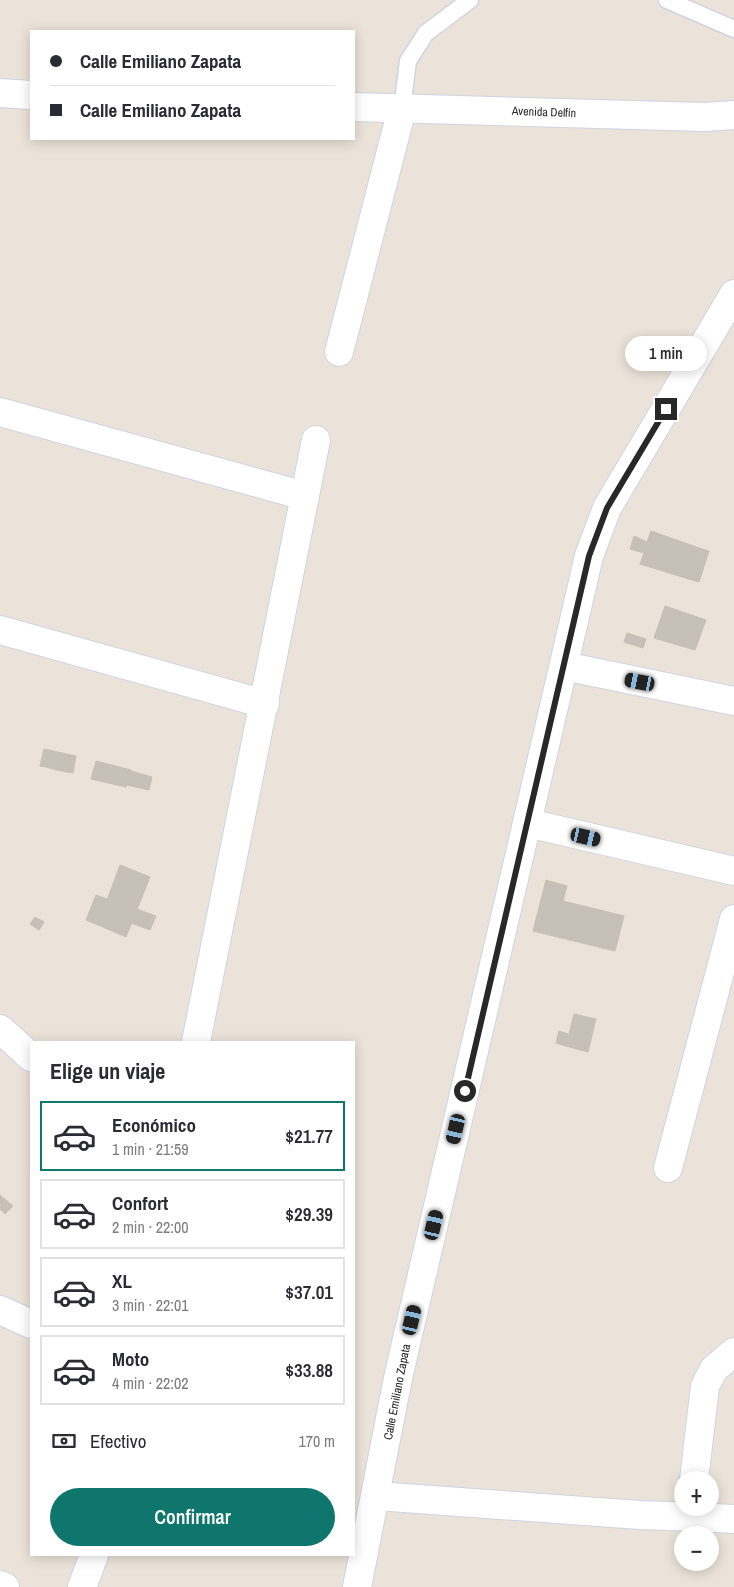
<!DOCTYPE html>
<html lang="es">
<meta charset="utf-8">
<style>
body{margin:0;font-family:"Archivo Narrow",sans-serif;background:#f2f2f3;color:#2b2b33;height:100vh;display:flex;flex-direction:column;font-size:19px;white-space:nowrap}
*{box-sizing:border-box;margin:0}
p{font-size:16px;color:#7c7c81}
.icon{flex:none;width:28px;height:28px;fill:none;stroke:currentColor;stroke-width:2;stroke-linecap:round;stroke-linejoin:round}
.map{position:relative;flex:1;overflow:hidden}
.panel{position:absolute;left:30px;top:1041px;width:325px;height:515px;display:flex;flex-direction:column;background:#fff;border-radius:0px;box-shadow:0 2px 12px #0003}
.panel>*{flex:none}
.guide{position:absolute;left:30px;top:30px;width:325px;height:110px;border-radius:0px;box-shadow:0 2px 12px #0003;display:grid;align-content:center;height:110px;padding:0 20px;background:#fff}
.fabs{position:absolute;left:674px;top:1471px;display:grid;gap:10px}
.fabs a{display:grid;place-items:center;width:45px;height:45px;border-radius:50%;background:#fff;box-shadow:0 2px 12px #0003;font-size:25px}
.end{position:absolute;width:22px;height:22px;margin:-11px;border:6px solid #282828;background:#fff;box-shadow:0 0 0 2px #fff}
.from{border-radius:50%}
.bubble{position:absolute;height:35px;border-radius:18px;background:#fff;box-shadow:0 2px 12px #0003;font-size:16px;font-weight:600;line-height:35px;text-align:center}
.car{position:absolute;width:15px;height:30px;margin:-15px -8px;border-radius:6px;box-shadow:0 0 4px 1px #0007;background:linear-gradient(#222 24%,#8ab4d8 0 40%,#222 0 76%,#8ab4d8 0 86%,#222 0)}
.guide b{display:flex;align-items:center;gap:18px;height:48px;font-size:19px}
.guide b+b{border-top:1px solid #e1e1e2}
.guide i{width:12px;height:12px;background:#2b2b33}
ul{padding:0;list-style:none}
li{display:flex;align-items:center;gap:15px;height:70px;margin:0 10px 8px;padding:0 10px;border:2px solid #e1e1e2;border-radius:0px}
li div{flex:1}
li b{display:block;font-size:19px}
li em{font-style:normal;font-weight:600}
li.active{border-color:#0f766e}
li>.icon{width:45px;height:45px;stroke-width:1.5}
h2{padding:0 20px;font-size:22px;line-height:60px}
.pay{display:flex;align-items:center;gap:12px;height:55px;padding:0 20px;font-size:19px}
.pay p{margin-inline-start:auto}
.primary-button{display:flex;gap:10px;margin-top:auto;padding:10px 20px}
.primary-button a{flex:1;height:58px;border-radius:30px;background:#0f766e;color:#fff;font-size:20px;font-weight:600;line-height:58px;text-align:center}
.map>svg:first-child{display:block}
</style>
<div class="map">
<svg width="734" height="1587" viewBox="0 0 734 1587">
<rect width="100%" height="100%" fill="#ebe3d9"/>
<g fill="#c6c0b9" stroke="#c6bfb3">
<path d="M 651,531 L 705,550 L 692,580 L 640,564 L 644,553 L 630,549 L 634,536 L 647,542 Z"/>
<path d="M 705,550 L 709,551 L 699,582 L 692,580 Z"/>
<path d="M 665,606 L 706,620 L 695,650 L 654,638 Z"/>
<path d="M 627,633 L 646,639 L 643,648 L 624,642 Z"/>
<path d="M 44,749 L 71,755 L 67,772 L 57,770 L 59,763 L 47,760 L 46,767 L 40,766 Z"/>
<path d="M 71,755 L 76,756 L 73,773 L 67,772 Z"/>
<path d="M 47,760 L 59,763 L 57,770 L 46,767 Z"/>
<path d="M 96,761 L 131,770 L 126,787 L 91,779 Z"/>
<path d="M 131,771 L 152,777 L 149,790 L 127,785 Z"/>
<path d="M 120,865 L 150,877 L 126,937 L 98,925 Z"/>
<path d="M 546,880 L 567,886 L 563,901 L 624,916 L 615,951 L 533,931 Z"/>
<path d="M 96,895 L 107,899 L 101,915 L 90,910 Z"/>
<path d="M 137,909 L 156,916 L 150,930 L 131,923 Z"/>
<path d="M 90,910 L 101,915 L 98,925 L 86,920 Z"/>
<path d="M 35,917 L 44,922 L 39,930 L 30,924 Z"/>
<path d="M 574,1014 L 596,1019 L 588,1052 L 566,1046 Z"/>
<path d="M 559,1031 L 568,1034 L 566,1046 L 556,1043 Z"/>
<path d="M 0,1195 L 13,1206 L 5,1214 L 0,1209 Z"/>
</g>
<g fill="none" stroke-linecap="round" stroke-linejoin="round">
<defs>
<g id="lane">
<path d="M 667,0 L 734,29"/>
<path d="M 402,109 L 408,61 L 426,33 L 470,0"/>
</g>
<g id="street">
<path d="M 0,93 L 31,95"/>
<path d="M 354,107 L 705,117 L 734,115"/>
<path d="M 339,352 L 402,109"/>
<path d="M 0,412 L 305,496"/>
<path d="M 0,630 L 265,704"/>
<path d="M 564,666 L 734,701"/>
<path d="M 528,823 L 734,871"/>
<path d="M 0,1029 L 31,1057"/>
<path d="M 196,1042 L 316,440"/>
<path d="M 668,1168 L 734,919"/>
<path d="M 0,1310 L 31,1324"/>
<path d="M 694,1480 L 705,1386 L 714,1369 L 734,1352"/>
<path d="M 376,1496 L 640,1515 L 696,1517 L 696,1508"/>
<path d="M 696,1517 L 734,1519"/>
<path d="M 0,1585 L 5,1587"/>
<path d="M 82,1587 L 94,1555"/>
</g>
<path id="secondary" d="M 357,1587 L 398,1378 L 589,556 L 607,508 L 734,294"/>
</defs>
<use href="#lane" stroke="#cfd3e2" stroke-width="19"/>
<use href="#street" stroke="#cfd3e2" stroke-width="30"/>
<use href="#secondary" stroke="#cfd3e2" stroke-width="30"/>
<use href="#lane" stroke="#fff" stroke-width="16"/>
<use href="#street" stroke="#fff" stroke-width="28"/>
<use href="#secondary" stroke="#fff" stroke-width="28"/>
</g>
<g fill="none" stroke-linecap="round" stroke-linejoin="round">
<path stroke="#282828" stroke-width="6" d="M 465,1091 L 589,556 L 607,508 L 666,409"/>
</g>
<g text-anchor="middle" stroke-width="4.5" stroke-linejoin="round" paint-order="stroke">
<g font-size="12" fill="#282828" stroke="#fff">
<text transform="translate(544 112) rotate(2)" y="4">Avenida Delfín</text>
<text transform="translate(397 1392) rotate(-79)" y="4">Calle Emiliano Zapata</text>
</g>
</g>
</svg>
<div class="fabs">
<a>+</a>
<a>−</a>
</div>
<i class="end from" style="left:465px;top:1091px"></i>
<i class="end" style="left:666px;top:409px"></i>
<div class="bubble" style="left:625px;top:336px;width:82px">1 min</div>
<i class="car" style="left:640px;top:682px;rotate:281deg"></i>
<i class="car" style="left:586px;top:837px;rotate:103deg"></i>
<i class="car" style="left:456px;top:1129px;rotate:193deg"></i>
<i class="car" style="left:434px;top:1225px;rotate:13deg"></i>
<i class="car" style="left:412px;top:1320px;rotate:13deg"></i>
<div class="guide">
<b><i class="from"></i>Calle Emiliano Zapata</b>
<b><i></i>Calle Emiliano Zapata</b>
</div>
<section class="panel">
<h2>Elige un viaje</h2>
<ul>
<li class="active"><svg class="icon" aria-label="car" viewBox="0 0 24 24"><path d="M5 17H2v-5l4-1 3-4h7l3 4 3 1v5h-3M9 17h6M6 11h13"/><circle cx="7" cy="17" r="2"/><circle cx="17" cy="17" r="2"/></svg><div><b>Económico</b><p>1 min · 21:59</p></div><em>$21.77</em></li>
<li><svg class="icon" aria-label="car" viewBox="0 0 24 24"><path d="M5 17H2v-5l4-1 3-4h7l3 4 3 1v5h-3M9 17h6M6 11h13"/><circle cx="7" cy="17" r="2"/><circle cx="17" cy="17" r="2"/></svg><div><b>Confort</b><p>2 min · 22:00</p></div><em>$29.39</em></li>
<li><svg class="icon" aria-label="car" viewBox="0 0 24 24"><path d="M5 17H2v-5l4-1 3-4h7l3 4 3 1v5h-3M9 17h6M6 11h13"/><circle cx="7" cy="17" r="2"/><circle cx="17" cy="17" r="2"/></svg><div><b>XL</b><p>3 min · 22:01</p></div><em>$37.01</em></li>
<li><svg class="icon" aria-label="car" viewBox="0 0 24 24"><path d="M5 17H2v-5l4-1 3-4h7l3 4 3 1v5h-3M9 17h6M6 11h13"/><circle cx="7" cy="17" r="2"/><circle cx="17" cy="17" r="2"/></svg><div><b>Moto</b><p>4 min · 22:02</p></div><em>$33.88</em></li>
</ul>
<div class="pay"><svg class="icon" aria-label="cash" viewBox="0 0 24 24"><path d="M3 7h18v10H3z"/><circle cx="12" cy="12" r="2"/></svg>Efectivo<p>170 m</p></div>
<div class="primary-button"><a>Confirmar</a></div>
</section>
</div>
